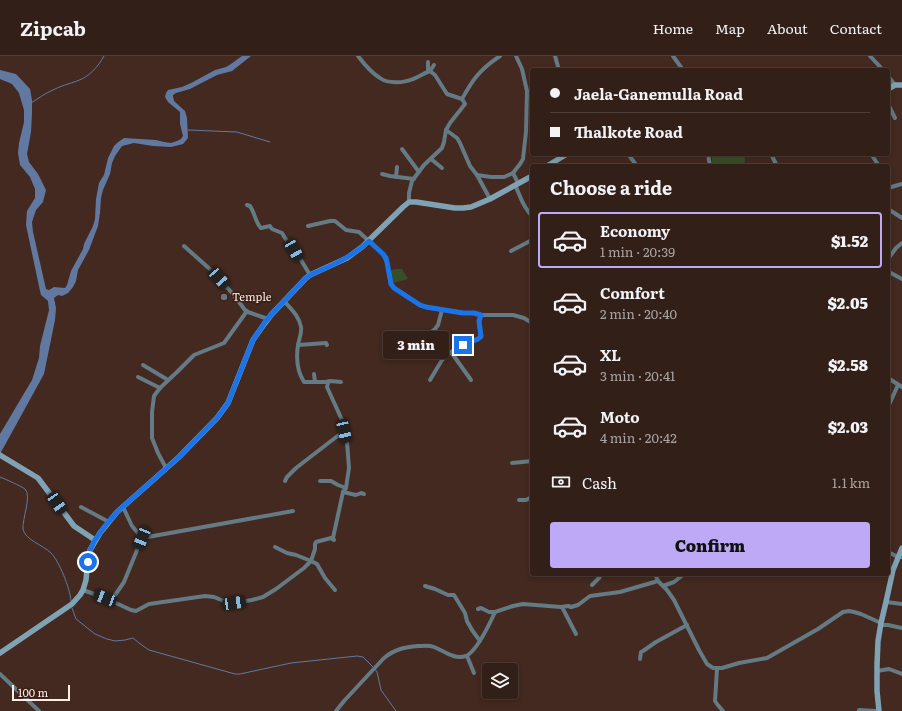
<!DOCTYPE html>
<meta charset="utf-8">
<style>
body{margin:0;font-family:Literata,serif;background:#3a2720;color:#f1f3f6;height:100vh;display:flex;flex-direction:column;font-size:15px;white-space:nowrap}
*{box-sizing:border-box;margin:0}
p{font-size:13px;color:#a8a2a1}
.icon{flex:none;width:22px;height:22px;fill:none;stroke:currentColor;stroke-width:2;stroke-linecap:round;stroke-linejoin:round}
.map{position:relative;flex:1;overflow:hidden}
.sheet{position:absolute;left:530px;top:108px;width:360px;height:412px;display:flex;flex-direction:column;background:#321f17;border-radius:4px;box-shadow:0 2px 6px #0003,0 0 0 1px #4d3d36}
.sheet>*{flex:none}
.top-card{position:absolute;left:530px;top:12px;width:360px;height:88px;border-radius:4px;box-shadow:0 2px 6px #0003,0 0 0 1px #4d3d36;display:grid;align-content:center;height:88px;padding:0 20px;background:#321f17}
.buttons{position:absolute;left:482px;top:607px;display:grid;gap:8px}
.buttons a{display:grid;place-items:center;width:36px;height:36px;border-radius:4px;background:#321f17;box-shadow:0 2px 6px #0003,0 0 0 1px #4d3d36;font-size:20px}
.scale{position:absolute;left:12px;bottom:10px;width:58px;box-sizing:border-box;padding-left:4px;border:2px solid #ffede6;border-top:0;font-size:11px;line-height:14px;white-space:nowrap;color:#ffede6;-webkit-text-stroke:3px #391f16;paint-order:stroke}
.end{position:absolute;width:18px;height:18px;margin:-9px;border:5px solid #1a73e8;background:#fff;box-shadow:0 0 0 2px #fff}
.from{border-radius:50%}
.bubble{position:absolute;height:28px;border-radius:4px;background:#321f17;box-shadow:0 2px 6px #0003,0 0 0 1px #4d3d36;font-size:13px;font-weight:800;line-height:28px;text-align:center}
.car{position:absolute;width:12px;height:24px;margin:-12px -6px;border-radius:5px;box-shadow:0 0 3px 1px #0007;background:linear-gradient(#222 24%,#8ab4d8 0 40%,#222 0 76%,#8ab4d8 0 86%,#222 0)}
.top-card b{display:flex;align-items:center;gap:14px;height:38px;font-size:15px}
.top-card b+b{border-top:1px solid #4d3d36}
.top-card i{width:10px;height:10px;background:#f1f3f6}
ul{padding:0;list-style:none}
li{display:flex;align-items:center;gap:12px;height:56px;margin:0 8px 6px;padding:0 12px;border:2px solid transparent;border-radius:4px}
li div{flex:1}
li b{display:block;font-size:15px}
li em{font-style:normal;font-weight:800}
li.on{border-color:#bda9f5}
li>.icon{width:36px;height:36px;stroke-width:1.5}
h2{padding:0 20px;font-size:18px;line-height:48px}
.pay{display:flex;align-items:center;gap:10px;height:44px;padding:0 20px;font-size:15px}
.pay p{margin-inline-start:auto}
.cta{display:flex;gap:8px;margin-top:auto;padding:8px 20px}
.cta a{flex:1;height:46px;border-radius:4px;background:#bda9f5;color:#111;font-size:16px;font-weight:800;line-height:46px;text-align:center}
header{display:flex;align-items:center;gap:24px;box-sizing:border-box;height:56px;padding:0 20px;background:#321f17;border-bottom:1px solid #4d3d36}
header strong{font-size:19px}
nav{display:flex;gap:22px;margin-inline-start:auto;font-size:14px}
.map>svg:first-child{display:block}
</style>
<header>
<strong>Zipcab</strong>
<nav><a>Home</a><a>Map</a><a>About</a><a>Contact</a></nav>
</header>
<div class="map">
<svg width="902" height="655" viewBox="0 0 902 655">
<rect width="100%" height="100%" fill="#43291f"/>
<g fill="#384e26">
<path d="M 712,98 L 743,98 L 745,102 L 744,110 L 713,110 L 712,105 Z"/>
<path d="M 395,213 L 402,213 L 408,223 L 394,227 C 392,224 390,218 391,214 Z"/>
</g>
<path fill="#6179a1" d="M 242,0 L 251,0 L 232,15 L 217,19 L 190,33 L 176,37 L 173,39 L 173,40 L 174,45 L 185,55 L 187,62 L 188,82 L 183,88 L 171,91 L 153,90 L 134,87 L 122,90 L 115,100 L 112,107 L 110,118 L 103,134 L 101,142 L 100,157 L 98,170 L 89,194 L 78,214 L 76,225 L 73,231 L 68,237 L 62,240 L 58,239 L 54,242 L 56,252 L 55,264 L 44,318 L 0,398 L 0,378 L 32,324 L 39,302 L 40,290 L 49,254 L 48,245 L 41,239 L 40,235 L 26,169 L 27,155 L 35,142 L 35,133 L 30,121 L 20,109 L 18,97 L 19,87 L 24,66 L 24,54 L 19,37 L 12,28 L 0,23 L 0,14 L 16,18 L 30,33 L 32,44 L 32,57 L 31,76 L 27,98 L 29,106 L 38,118 L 46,134 L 43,146 L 36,154 L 32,166 L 33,176 L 46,233 L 49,234 L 54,231 L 65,232 L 67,229 L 71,215 L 83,193 L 84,188 L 93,170 L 95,163 L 96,143 L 99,127 L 102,122 L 104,119 L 108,102 L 114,90 L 117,87 L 124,82 L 156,84 L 164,86 L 171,87 L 177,85 L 181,83 L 183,80 L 180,68 L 180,56 L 168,46 L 165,41 L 166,37 L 168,34 L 182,31 L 193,26 L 215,14 L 226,11 L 231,8 Z"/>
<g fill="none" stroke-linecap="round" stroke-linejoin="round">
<g stroke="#6179a1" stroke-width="1">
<path d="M 31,47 C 38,43 45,37 53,34 C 60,30 69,28 77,25 C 89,21 98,11 104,0"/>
<path d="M 188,74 L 237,76 L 270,86"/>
<path d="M 0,421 C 5,423 21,430 25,433 C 32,440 22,463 23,473 C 25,484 43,489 51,497 C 59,505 70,532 71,545"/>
<path d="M 72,552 L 76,563 L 95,578 L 107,583 L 115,585 L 125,584 L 133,582 L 139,587 L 149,594 L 235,618 L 240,618 L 291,607 L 357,600 L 363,601 L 373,611"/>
<path d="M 375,613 L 377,616 L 381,634 L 396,655"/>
</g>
<g stroke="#647a84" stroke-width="4">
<path d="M 358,0 C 364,8 372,17 380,22 C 388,28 404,27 413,23 C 419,21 424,17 430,15 L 435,19 L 447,38 L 462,43 L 465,48 L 450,67 L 446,74 L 444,86 L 442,92 L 424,109 L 412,125 L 409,137 L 409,146"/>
<path d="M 555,0 L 559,14"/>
<path d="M 673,0 L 683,14"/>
<path d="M 870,0 L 883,14"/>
<path d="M 428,6 L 428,13 L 430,15 L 434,9"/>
<path d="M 888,20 L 895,29"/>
<path d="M 462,43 C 466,36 471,27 476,21 C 483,12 491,6 500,0"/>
<path d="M 888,48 L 895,62"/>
<path d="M 446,74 L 457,82 L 460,87 L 470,110 L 477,119 L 490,143"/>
<path d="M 402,93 L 419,116"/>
<path d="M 628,98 L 637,110"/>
<path d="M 708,98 L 710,110"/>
<path d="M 771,98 L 777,110"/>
<path d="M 871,98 L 879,110"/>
<path d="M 431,103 L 442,112"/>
<path d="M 513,117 L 518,127"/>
<path d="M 382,118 L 390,120 L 414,123"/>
<path d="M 477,119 L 491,121 L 504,121 L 513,117 L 520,108 L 523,103 L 526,76 L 527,35 L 522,13 L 516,0"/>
<path d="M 396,121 L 397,111"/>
<path d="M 515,129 C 521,141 522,150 532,160"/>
<path d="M 888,132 L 902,128"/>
<path d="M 247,149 L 250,150 C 255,157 255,166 261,172 L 270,170 L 272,173 L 282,177 L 285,182 L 295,194 L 310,219"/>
<path d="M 888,153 L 902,162"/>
<path d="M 308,170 L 330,165 L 335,165 L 346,174 L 359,176 L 383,198 L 387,206 L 391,228 L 394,232 L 420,249 L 426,251 L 463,257 L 474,257 L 481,259 L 513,259 L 524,262 L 532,267"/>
<path d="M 184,190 L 212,215 L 233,238 L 245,254 L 248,256 L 268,263"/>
<path d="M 511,195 L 532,184"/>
<path d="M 888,203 L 896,192 L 902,187"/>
<path d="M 888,212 L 889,216 L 902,223"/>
<path d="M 298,289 L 326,287 L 327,289"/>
<path d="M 451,296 L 471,324"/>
<path d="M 400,299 L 435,273 L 438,269 L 442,254"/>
<path d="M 143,309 L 168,324"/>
<path d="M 314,318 L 315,326"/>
<path d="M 138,321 L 160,332"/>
<path d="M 888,322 L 902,331"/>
<path d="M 430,324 L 442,304 L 458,290 L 478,283 L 481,281 L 479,265 L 481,259"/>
<path d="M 326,326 L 330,325 L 341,326"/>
<path d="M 888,351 L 898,329"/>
<path d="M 512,407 L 532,405"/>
<path d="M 166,412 L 158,397 L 152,382 L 152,356 L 154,340 L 160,332 L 177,316 L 194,299 L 224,287 L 247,255"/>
<path d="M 285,425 L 287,421 L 296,412 L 344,375"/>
<path d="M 320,425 L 331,425 L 338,429 L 346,432"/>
<path d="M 343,436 L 356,439 L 361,437 L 364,438"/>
<path d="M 519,444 L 526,444 L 532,441"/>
<path d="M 81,451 L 109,466"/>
<path d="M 123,451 L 132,470 L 142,482 L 293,455"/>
<path d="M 275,491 L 287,497 L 296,499 L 311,505 L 317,508 L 325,522 L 335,534"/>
<path d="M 888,496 L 898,501 L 902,501"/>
<path d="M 655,518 L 658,525 L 667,534 L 674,544 L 699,594 L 707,608 L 713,612 L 722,612 L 739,607 L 767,602 L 818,573 L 843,556 L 849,555 L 854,556 L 861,558 L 881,567"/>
<path d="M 592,529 L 599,522 L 601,518"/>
<path d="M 425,530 L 435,533 L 448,539 L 454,539 L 465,557 L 467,565 L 472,574 L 480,585"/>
<path d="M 663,530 L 674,526 L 684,518"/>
<path d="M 83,534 L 105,542 L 131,554 L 136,555 L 149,548 L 205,540 L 214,541 L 226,546 L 234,547 L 252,544 L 263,541 L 276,533 L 304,512 L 311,505 L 315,493 L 315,488 L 316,486 L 331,482 L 334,484 L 333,482 L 343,436 L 346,432 L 349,412 L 347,386 L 342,364 L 327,331 L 328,327 L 326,326 L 304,326 C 297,315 296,302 298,289 C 299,283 302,277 301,271 C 299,260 291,253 284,245"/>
<path d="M 111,545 L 124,526 L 142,482"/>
<path d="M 886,546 L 902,548"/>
<path d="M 562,551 L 576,578"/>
<path d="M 478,553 L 481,552 L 489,556 L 495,556 L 513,550 L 523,548 L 561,551 L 568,550 L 571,551 L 578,549 L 590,540 L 620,536 L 658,525"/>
<path d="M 881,569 L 888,569 L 902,572"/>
<path d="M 467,600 L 474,617"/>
<path d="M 640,603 L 641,596 L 643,595 L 656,586 L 687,569"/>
<path d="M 717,613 L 715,645 L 717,648 L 723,655"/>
<path d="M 877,615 L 889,613 L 902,618"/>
<path d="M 0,618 L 39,655"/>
<path d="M 859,654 L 877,655"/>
<path d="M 336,655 L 344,645 L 384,602 C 395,593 405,591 418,590 C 423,590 429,589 434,591 C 444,595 454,604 466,600 C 477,595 490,567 495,556"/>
</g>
<g stroke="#7fa3b4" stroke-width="5.5">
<path d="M 888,33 L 895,29 L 902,29"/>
<path d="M 547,110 L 567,98"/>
<path d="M 0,399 L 38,422 L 74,470 L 95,484"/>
<path d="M 0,597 L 72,548 L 80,539 L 83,534 L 86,524 L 88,501 L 90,494 L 100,477 L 117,456 L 179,401 L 217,362 L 228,347 L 253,284 L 265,267 L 271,259 L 306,222 L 310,219 L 347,202 L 362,191 L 403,151 L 409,146 L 416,146 L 455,152 L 463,152 L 471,151 L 490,143 L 532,120"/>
<path d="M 879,655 L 877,635 L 877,609 L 878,585 L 881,567 L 886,546 L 893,514 L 902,492"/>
</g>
</g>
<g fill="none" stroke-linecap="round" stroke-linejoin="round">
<path stroke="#1a73e8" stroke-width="5" d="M 88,506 L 88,501 L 90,494 L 95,484 L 105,470 L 117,456 L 179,401 L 217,362 L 228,347 L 253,284 L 265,266 L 271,259 L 306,222 L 310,219 C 331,210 352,201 369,185 L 383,198 L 386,202 L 387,206 L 391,228 L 394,232 L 420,249 L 426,251 L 463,257 L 474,257 L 481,259 L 479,265 L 481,280 L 478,283 L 463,289"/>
</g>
<circle fill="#6b7280" stroke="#391f16" stroke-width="1.5" cx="224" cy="241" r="4"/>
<g text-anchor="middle" stroke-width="3" stroke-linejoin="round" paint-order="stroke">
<g font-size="11" fill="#ffede6" stroke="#391f16" text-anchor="start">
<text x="232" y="245">Temple</text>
</g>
</g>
</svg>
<div class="buttons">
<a><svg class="icon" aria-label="layers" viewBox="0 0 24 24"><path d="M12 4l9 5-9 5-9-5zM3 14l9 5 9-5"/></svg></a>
</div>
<div class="scale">100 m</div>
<i class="end from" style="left:88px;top:506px"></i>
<i class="end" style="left:463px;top:289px"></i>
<div class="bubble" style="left:383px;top:275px;width:66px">3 min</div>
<i class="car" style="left:294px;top:194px;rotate:150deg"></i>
<i class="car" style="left:219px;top:222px;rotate:138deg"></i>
<i class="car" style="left:344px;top:375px;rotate:167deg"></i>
<i class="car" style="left:57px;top:447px;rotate:146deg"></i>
<i class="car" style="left:142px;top:482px;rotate:202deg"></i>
<i class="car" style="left:105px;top:542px;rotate:291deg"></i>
<i class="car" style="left:234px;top:547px;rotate:82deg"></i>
<div class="top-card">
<b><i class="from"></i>Jaela-Ganemulla Road</b>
<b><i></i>Thalkote Road</b>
</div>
<section class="sheet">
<h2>Choose a ride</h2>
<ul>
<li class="on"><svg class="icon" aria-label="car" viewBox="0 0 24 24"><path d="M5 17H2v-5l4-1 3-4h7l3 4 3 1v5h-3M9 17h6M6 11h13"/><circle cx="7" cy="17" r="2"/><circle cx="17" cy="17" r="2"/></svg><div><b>Economy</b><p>1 min · 20:39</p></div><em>$1.52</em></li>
<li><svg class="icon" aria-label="car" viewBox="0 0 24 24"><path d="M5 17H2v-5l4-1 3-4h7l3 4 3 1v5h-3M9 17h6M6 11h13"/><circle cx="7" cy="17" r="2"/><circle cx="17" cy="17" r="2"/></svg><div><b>Comfort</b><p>2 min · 20:40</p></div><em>$2.05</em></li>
<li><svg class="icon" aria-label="car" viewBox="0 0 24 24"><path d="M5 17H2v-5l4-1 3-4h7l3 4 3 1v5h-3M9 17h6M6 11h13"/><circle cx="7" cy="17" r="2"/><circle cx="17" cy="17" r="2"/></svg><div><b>XL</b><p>3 min · 20:41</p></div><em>$2.58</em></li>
<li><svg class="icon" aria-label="car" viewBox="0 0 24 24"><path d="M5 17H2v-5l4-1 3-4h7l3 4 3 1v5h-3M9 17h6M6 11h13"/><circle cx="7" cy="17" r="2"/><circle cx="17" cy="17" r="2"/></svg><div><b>Moto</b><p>4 min · 20:42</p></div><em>$2.03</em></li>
</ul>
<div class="pay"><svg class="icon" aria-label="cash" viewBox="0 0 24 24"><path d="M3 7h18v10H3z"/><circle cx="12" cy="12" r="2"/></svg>Cash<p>1.1 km</p></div>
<div class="cta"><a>Confirm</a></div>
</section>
</div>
